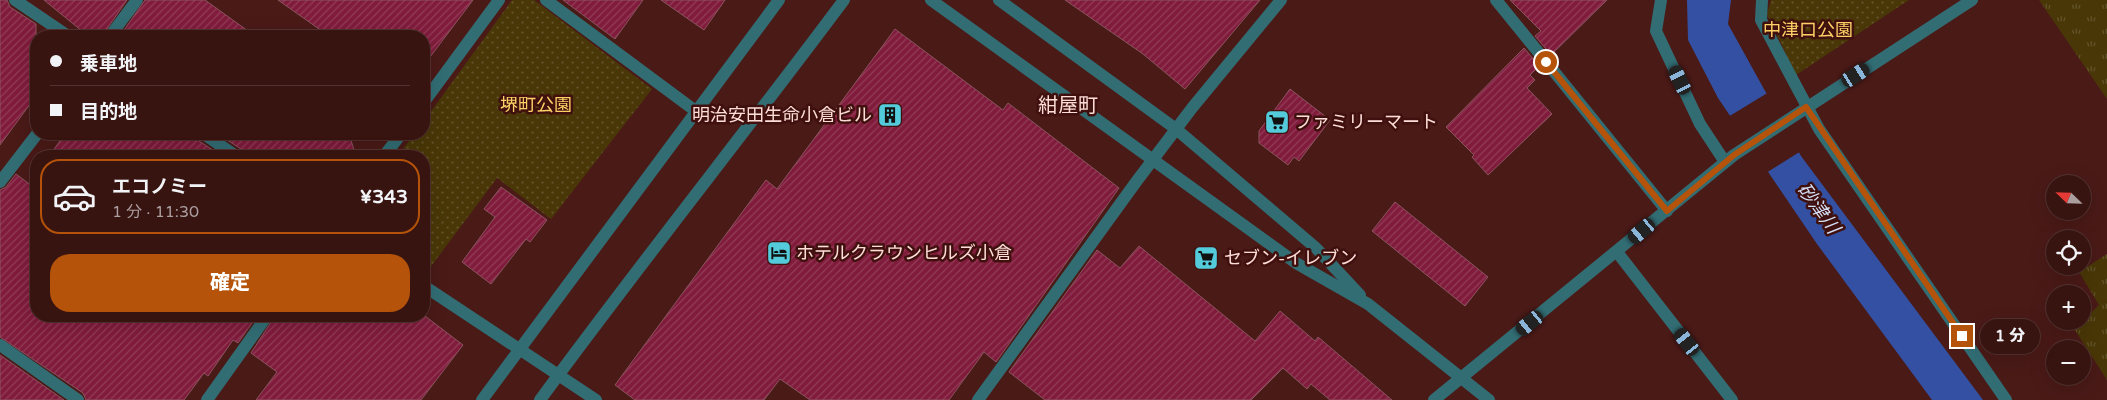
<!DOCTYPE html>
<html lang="ja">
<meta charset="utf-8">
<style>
body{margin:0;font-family:"Varela Round","Noto Sans JP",sans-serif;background:#3f1d1a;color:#f1f3f6;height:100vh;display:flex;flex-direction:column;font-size:19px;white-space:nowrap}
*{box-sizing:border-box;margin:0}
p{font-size:16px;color:#ab9e9f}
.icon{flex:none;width:28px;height:28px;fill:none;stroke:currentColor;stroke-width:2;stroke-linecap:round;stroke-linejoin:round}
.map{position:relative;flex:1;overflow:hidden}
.side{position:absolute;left:30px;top:150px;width:400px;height:172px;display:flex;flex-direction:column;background:#381411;border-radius:20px;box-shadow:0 5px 20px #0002,0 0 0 1px #523331}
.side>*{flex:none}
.guide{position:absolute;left:30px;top:30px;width:400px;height:110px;border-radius:20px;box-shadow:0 5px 20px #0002,0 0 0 1px #523331;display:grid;align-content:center;height:110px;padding:0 20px;background:#381411}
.needle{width:32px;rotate:293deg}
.tools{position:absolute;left:2046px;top:175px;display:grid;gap:10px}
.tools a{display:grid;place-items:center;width:45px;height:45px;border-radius:50%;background:#381411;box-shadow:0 5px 20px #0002,0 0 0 1px #523331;font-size:25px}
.end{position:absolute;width:22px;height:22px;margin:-11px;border:6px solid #b45309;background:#fff;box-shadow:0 0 0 2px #fff}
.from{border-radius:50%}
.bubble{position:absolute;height:35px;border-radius:18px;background:#381411;box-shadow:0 5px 20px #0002,0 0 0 1px #523331;font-size:16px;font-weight:800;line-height:35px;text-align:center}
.car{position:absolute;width:15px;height:30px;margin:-15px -8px;border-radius:6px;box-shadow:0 0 4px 1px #0007;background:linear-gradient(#222 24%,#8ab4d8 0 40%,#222 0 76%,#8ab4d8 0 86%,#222 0)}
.guide b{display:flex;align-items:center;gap:18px;height:48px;font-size:19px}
.guide b+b{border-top:1px solid #523331}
.guide i{width:12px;height:12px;background:#f1f3f6}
ul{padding:9px 0 0;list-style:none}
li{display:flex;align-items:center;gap:15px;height:75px;margin:0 10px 8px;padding:0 10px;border:2px solid transparent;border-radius:20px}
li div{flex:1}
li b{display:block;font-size:19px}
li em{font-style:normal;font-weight:800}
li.active{border-color:#b45309}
li>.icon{width:45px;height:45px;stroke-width:1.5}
.primary-button{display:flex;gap:10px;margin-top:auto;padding:10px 20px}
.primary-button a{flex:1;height:58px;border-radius:20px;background:#b45309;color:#fff;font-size:20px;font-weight:800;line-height:58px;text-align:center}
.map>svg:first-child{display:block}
</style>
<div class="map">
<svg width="2107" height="400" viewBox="0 0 2107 400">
<defs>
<pattern id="grass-tufts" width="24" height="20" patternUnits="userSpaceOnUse" patternTransform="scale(1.25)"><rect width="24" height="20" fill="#493707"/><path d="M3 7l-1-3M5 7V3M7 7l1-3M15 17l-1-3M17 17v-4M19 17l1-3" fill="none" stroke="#64542b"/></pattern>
<pattern id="park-dots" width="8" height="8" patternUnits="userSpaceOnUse" patternTransform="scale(1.25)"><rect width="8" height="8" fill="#493707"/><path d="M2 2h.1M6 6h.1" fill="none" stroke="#64542b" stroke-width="1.8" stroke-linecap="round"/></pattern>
<pattern id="building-hatch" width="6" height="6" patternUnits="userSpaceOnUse" patternTransform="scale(1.25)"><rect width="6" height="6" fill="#801b3c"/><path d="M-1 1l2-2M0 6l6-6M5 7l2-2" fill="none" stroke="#933c58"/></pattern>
</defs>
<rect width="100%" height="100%" fill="#4a1a17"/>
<g fill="url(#grass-tufts)">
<path d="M 2039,0 L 2107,0 L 2107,99 Z"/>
<path d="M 2107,254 L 2107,380 L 2073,327 L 2082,321 L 2099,305 L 2079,272 Z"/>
</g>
<g fill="url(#park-dots)">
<path d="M 512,0 L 534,0 L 652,89 L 551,219 L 497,178 L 426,273 L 424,272 L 424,156 L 398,156 L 414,134 L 424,134 L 424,121 Z"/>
<path d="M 1771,0 L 1909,0 L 1796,75 L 1767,14 Z"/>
</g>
<path fill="#3450a2" d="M 1687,0 L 1731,0 L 1728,24 L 1801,156 L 1983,400 L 1932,400 L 1817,244 L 1718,98 L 1688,40 Z"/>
<path fill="#4a1a17" d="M 1769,92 L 1801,151 L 1766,173 L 1728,117 Z"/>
<g fill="url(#building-hatch)" stroke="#8a545f">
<path d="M 0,0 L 7,0 L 10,7 L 36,24 L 36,96 L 0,145 Z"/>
<path d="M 44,0 L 127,0 L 102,36 L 88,36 Z"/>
<path d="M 145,0 L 205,0 L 255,36 L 120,36 Z"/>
<path d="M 278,0 L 473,0 L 424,65 L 424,36 L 329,36 Z"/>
<path d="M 563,0 L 643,0 L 615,39 Z"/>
<path d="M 661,0 L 725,0 L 704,30 Z"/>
<path d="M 1065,0 L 1260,0 L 1185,89 L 1143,54 Z"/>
<path d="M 1510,0 L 1607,0 L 1551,55 L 1535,36 L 1541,31 Z"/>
<path d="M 895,29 L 1003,110 L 1008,103 L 1119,188 L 996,362 L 984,352 L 949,400 L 810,400 L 780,379 L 764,400 L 635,400 L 615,385 L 766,180 L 777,189 Z"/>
<path d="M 1524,48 L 1539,66 L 1530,75 L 1535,80 L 1527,88 L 1552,114 L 1488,175 L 1472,157 L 1474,155 L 1446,127 Z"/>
<path d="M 1290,89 L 1330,120 L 1299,161 L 1294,157 L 1288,165 L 1259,143 L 1259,131 Z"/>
<path d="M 65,134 L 196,134 L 199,141 L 222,156 L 49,156 Z"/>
<path d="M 218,134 L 349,134 L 356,156 L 244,156 L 241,149 Z"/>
<path d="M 16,174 L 36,189 L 36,316 L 257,316 L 238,343 L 233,340 L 208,376 L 204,373 L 184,400 L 86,400 L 83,393 L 0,337 L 0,190 L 6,187 Z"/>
<path d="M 501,187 L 547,220 L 530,242 L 526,239 L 491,284 L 462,262 L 495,217 L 484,209 Z"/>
<path d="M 1395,202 L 1488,277 L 1465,306 L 1372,231 Z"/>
<path d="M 1139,246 L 1255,341 L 1280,311 L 1315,341 L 1318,337 L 1392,400 L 1330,400 L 1311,384 L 1307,389 L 1283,368 L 1251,400 L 1045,400 L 1009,372 L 1097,250 L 1120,268 Z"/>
<path d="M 275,316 L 425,316 L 463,345 L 421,400 L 256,400 L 277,372 L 251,353 Z"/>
<path d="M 0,355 L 64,400 L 0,400 Z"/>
</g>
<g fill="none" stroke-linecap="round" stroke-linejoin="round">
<g stroke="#326d74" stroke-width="12">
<path d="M 15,0 L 68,36"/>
<path d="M 546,0 L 697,112"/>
<path d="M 931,0 L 1296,263 L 1368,304 L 1489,400"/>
<path d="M 999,0 L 1176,129 L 1316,248 L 1360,295"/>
<path d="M 1496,0 L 1667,211"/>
<path d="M 1661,0 L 1656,31 L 1700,124 L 1725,162"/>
<path d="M 1762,0 L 1761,20 L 1819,129 L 2006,400"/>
<path d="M 110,36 L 137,0"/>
<path d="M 424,102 L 499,0"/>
<path d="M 204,134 L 236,156"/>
<path d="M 384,156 L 401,134"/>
<path d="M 0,182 L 37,134"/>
<path d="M 1617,252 L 1732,400"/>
<path d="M 424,286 L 596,400"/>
<path d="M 0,345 L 78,400"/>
<path d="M 207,400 L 267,316"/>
<path d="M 482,400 L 779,0"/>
<path d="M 540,400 C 639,265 744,134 844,0"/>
<path d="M 978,400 L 1136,182 L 1192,108 L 1281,0"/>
<path d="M 1434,400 L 1734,155 L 1972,0"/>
</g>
</g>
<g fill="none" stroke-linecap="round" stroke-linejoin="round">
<path stroke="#b45309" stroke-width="6" d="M 1546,62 L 1667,211 L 1734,155 L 1806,107 L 1962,336"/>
</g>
<defs>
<symbol id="building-square" viewBox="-11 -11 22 22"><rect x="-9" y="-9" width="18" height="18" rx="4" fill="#53cbda" stroke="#3f100d"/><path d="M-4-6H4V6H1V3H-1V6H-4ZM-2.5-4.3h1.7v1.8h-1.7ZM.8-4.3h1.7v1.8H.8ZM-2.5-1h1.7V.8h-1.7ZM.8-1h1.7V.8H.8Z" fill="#111"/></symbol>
<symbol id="supermarket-square" viewBox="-11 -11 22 22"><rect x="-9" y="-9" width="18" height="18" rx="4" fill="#53cbda" stroke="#3f100d"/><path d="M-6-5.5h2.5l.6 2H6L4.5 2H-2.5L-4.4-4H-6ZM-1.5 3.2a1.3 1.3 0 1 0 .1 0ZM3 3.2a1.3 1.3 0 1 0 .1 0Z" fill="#111"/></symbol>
<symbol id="hotel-square" viewBox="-11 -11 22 22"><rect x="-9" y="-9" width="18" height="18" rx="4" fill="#53cbda" stroke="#3f100d"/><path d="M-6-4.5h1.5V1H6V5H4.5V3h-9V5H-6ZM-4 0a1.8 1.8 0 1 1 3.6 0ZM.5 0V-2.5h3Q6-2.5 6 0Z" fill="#111"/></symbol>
</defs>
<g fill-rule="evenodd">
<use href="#building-square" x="876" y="101" width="28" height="28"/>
<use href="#supermarket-square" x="1263" y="108" width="28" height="28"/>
<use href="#hotel-square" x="765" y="239" width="28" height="28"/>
<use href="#supermarket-square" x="1192" y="244" width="28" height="28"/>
</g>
<g text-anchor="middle" stroke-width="5" stroke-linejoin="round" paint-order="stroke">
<g font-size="18" fill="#fcd066" stroke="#3f100d">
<text x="1808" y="36">中津口公園</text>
<text x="536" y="111">堺町公園</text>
</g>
<g font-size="18" fill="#feddd9" stroke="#3f100d" text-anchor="start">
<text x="872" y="121" text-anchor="end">明治安田生命小倉ビル</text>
<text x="1294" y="128">ファミリーマート</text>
<text x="796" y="259">ホテルクラウンヒルズ小倉</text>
<text x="1224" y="264">セブン-イレブン</text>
</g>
<g font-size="19" font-style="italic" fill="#d4dff6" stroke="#3f100d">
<text transform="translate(1819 208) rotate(54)" y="7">砂津川</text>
</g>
<g font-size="20" fill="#feddd9" stroke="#3f100d">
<text x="1068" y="112">紺屋町</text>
</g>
</g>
</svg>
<div class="tools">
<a><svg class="needle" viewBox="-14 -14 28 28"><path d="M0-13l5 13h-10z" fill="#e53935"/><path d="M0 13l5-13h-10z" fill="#ab9e9f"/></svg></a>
<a><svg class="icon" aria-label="locate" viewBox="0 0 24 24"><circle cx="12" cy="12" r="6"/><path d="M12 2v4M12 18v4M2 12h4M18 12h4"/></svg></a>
<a>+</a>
<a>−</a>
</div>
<i class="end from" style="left:1546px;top:62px"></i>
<i class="end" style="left:1962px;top:336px"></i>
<div class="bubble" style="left:1980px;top:319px;width:60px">1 分</div>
<i class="car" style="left:1856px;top:75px;rotate:57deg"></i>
<i class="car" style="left:1680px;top:80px;rotate:334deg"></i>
<i class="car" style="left:1642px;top:231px;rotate:230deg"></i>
<i class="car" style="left:1530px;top:323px;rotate:231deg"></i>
<i class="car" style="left:1687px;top:342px;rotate:322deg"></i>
<div class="guide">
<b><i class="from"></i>乗車地</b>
<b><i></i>目的地</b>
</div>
<section class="side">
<ul>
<li class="active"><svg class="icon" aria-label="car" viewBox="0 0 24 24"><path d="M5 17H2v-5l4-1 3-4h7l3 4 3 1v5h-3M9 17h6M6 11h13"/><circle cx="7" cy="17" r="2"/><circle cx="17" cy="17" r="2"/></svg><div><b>エコノミー</b><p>1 分 · 11:30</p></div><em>¥343</em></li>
</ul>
<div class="primary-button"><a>確定</a></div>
</section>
</div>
